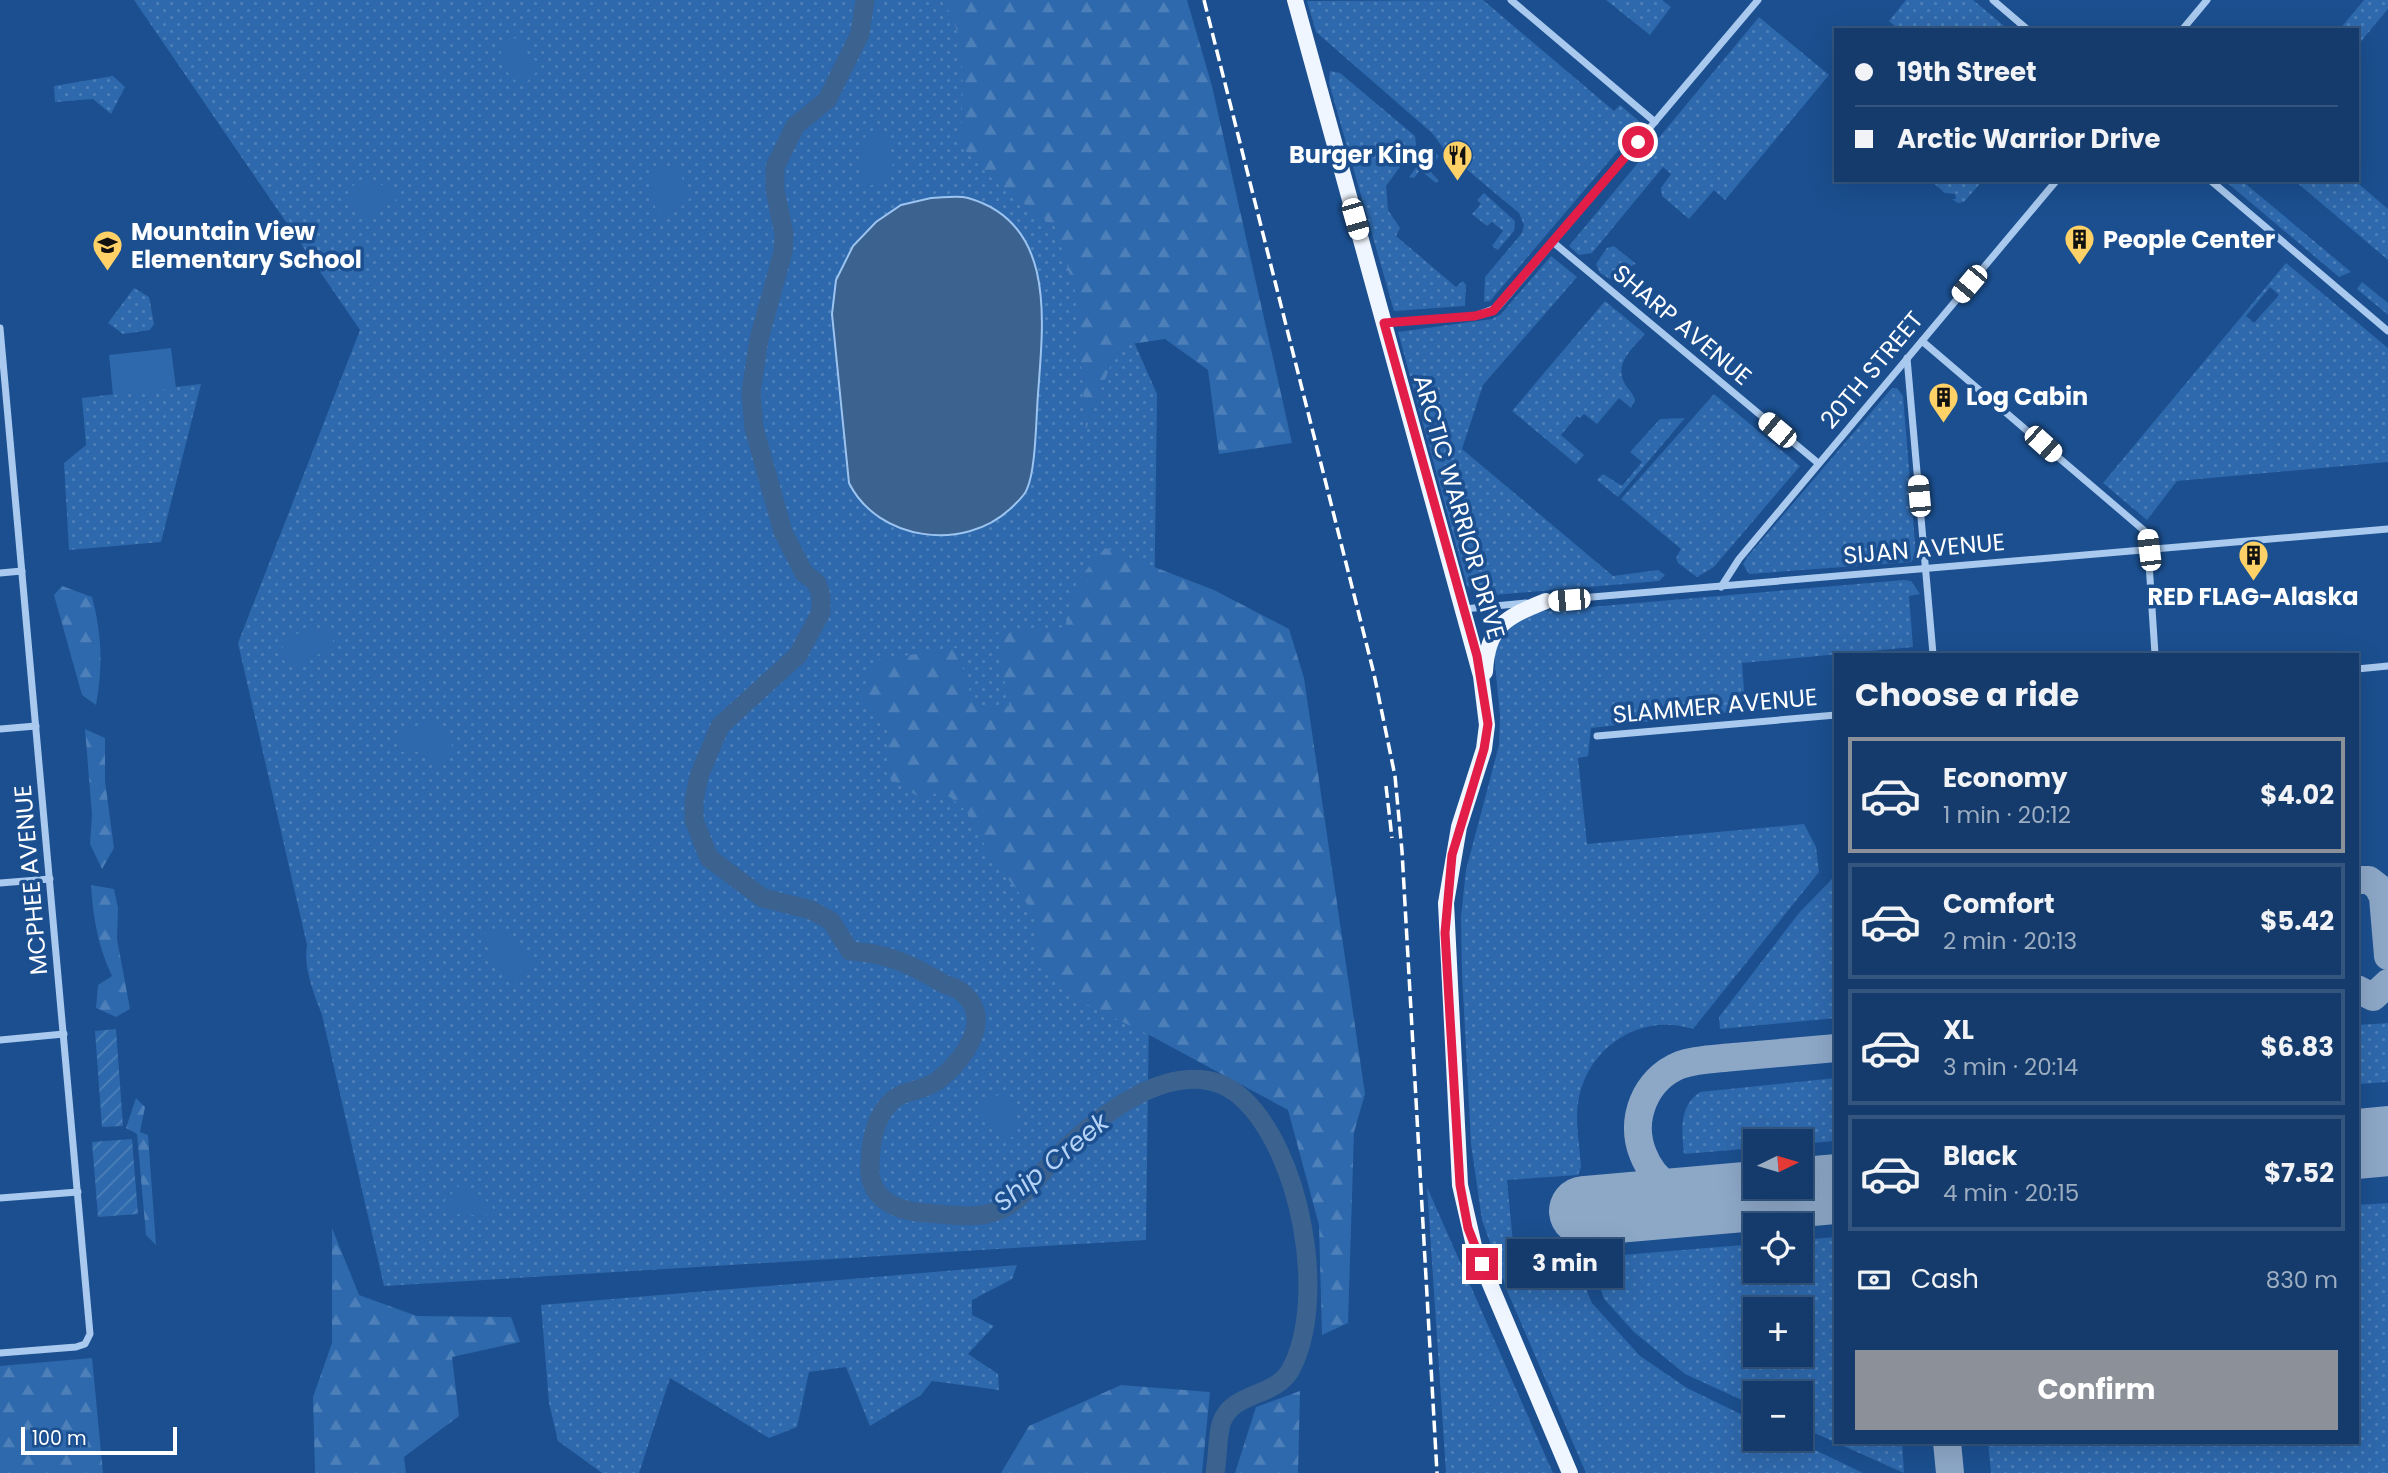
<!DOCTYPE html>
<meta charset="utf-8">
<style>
body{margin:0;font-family:Poppins,sans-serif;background:#214673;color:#f1f3f6;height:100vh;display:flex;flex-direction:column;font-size:26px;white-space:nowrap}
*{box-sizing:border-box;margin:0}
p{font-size:23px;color:#9dadc1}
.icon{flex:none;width:38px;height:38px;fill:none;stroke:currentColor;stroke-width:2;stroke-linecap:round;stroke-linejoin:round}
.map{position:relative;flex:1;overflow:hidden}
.side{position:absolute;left:1834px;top:653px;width:525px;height:791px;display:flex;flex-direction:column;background:#143b6b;border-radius:0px;box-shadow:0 7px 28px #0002,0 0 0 2px #33557e}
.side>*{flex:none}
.hud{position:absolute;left:1834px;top:28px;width:525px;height:154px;border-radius:0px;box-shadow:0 7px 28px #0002,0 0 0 2px #33557e;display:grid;align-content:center;height:154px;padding:0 21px;background:#143b6b}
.needle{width:46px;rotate:85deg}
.fabs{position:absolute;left:1743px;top:1129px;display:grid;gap:14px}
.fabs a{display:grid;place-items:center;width:70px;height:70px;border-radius:0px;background:#143b6b;box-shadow:0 7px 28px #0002,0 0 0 2px #33557e;font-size:35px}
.scale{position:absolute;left:21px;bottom:18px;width:156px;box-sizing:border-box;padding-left:7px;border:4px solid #fff;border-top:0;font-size:19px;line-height:24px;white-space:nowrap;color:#fff;-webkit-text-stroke:5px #1b4f8f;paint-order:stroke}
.end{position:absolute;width:32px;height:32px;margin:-16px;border:9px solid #e11d48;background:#fff;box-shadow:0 0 0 4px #fff}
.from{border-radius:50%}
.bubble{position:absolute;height:49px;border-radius:0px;background:#143b6b;box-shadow:0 7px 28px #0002,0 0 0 2px #33557e;font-size:23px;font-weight:700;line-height:49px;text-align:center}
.car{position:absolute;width:21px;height:42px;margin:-21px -10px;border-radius:9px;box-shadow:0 0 5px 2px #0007;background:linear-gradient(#fff 24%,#345 0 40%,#fff 0 76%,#345 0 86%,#fff 0)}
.hud b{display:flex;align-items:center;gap:24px;height:66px;font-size:26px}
.hud b+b{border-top:2px solid #33557e}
.hud i{width:18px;height:18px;background:#f1f3f6}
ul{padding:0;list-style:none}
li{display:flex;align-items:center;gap:21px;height:116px;margin:0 14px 10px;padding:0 7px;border:4px solid #33557e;border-radius:0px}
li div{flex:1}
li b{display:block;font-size:26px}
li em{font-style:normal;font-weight:700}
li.on{border-color:#8c9099}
li>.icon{width:63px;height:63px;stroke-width:1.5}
h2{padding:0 21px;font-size:32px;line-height:84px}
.pay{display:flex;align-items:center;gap:18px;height:77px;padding:0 21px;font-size:26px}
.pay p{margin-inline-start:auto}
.button{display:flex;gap:14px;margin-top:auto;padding:14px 21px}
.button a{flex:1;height:80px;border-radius:0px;background:#8c9099;color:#fff;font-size:28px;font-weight:700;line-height:80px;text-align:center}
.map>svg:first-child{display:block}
</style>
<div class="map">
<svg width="2388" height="1473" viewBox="0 0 2388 1473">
<defs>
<pattern id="grass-dots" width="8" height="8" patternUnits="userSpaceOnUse" patternTransform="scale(1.75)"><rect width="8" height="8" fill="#2e69ad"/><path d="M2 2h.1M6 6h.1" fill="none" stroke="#4d80b9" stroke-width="1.8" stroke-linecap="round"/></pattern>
<pattern id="forest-firs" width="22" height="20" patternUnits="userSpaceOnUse" patternTransform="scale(1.75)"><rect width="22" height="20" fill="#2e69ad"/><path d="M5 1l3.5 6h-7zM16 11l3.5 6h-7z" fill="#4d80b9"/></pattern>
<pattern id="garden-furrows" width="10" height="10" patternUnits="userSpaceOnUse" patternTransform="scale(1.75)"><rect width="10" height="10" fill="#2e69ad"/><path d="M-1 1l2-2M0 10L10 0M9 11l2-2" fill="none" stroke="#4d80b9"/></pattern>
</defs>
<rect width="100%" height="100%" fill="#1b4f8f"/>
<g fill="url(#grass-dots)" fill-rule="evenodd">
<path d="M 134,0 L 983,0 L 1157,394 L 1146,1240 L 384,1286 L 322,1015 C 314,994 303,968 307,945 L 238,643 L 360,330 Z"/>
<path d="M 1483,0 L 1614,111 L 1620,105 L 1639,121 L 1639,126 L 1490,301 L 1484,302 L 1485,277 L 1522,233 L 1524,225 L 1519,213 L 1447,153 L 1432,133 L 1316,32 L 1307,1 Z"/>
<path d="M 1606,0 L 1662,0 L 1671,7 L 1650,35 Z"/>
<path d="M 1906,0 L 1973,0 L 2009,30 L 1899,30 L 1889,21 Z"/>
<path d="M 2364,0 L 2388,0 L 2388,9 L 2357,46 L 2357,30 L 2339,30 Z"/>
<path d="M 1759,17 L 1829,75 L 1725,200 L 1714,190 L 1689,219 L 1662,196 L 1661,188 L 1671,174 L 1663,167 L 1592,253 L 1579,255 L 1569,246 Z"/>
<path d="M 1330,71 L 1340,73 L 1415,136 L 1416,145 L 1386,186 L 1388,210 L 1400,228 L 1396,236 L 1456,287 L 1463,281 L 1466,285 L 1465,306 L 1394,311 L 1329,83 Z"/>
<path d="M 113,76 L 125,87 L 111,114 L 93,99 L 55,102 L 54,86 Z"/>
<path d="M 1430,149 L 1439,156 L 1429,170 L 1439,181 L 1436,183 L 1420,170 L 1414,178 L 1409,177 Z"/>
<path d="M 1930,180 L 1983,180 L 1964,202 L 1958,203 L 1952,199 L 1956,199 L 1955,194 L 1945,193 Z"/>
<path d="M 2224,180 L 2241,180 L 2351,272 L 2339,277 Z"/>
<path d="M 2294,180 L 2354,180 L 2388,209 L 2388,260 Z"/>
<path d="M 1484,193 L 1515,221 L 1514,231 L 1498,250 L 1492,246 L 1503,231 L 1492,222 L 1487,226 L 1472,214 L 1481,204 L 1477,200 Z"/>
<path d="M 1614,246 L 1636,264 L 1621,270 L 1625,281 L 1617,283 L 1600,273 L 1596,264 L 1607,248 Z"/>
<path d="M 1551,256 L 1577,277 L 1483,385 L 1462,449 L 1613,576 L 1658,570 L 1665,575 L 1659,581 L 1494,595 L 1472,590 L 1467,585 L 1398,332 L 1492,319 L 1501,314 Z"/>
<path d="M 2286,263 L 2388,348 L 2388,462 L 2177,481 L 2147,520 L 2103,483 ZM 2270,287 L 2279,295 L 2254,323 L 2246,316 Z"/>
<path d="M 2362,282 L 2388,303 L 2388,315 L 2357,289 Z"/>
<path d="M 134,288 L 149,297 L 154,324 L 150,330 L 123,334 L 108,323 Z"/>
<path d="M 1605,301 L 1645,334 C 1634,347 1616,361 1623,380 C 1626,388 1633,392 1635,400 L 1631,408 L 1619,398 L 1597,424 L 1584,414 L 1580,418 L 1577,416 L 1561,435 L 1584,455 L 1576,464 L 1512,411 Z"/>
<path d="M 201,384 L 161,542 L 69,550 L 64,463 L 86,445 L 82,398 Z"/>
<path d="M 1892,388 L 1897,388 L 1903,396 L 1916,555 L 1911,562 L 1749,574 L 1743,564 L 1748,556 Z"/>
<path d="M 1714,394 L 1800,466 L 1714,567 L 1697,577 L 1678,563 L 1676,558 L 1681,549 L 1621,499 Z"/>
<path d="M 1685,418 L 1618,497 L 1597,480 L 1603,474 L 1622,486 L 1642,462 L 1630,452 L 1660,419 Z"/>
<path d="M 1904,580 L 1911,581 L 1920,594 L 1909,596 L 1913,647 L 1742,663 L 1745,704 L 1793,700 L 1793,705 L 1591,728 L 1588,756 L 1578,758 L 1587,844 L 1804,824 L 1816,847 L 1819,872 L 1693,1029 C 1641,1012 1586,1047 1578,1103 C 1575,1123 1580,1147 1581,1167 L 1578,1175 L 1507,1180 L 1514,1253 L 1583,1249 L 1587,1292 L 1592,1303 L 1640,1356 L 1687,1388 L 1755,1421 L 1755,1438 L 1792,1439 L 1863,1473 L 1586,1473 L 1508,1293 L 1482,1220 L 1471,1144 L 1462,973 L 1461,917 L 1466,870 L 1499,745 L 1500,716 L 1494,653 L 1507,625 L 1532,612 Z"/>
<path d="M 1834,877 L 1836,1018 L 1720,1029 L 1719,1017 L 1799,913 Z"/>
<path d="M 2388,1023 L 2388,1082 L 2357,1084 L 2357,1025 Z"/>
<path d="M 1836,1078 L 1834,1141 L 1801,1144 L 1801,1141 L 1755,1141 L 1755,1148 L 1684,1154 C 1682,1131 1678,1107 1700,1092 Z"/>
<path d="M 1427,1187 L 1553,1473 L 1446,1473 Z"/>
<path d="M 2388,1203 L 2388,1473 L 1991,1473 L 1988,1442 L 2357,1442 L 2357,1205 Z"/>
<path d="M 1836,1237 L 1836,1442 L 1902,1442 L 1904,1473 L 1801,1427 L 1801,1393 L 1755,1393 L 1755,1406 L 1685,1374 L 1634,1332 L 1604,1299 L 1600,1287 L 1598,1257 L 1755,1244 L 1755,1270 L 1801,1270 L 1801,1240 ZM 1801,1309 L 1801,1354 L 1755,1354 L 1755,1309 Z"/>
<path d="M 1017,1265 L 1012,1279 L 972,1300 L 972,1315 L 994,1326 L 968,1354 L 998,1374 L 999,1390 L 932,1381 L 921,1395 L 870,1426 L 846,1367 L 809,1372 L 797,1427 L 769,1438 L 670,1378 L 639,1473 L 602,1473 L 558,1441 L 549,1403 L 541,1305 Z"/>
</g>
<g fill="url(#forest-firs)">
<path d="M 940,0 L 1187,0 L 1212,86 L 1292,443 L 1219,454 L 1208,370 L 1165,339 L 1118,346 L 1086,429 L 1076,294 L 1055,227 L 995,182 L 961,146 C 961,106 971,29 940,0 Z"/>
<path d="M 1105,548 L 1214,590 L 1289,629 L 1304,678 L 1365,1094 L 1354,1132 L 1348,1323 L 1322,1335 L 1319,1225 L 1288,1110 L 1153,1037 L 1080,1001 L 1029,958 L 1028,953 L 1039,948 L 1034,913 L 990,855 L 966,811 L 950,797 L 938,793 L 919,797 L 887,777 L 887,729 L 860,696 L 876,660 L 957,648 L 974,706 L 1009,706 L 997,634 L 1065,627 L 1077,581 Z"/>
<path d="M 62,586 L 92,597 C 102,634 103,667 96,705 L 82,695 L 54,595 Z"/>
<path d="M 85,729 L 105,738 L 105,781 L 114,848 L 102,869 L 90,844 L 92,815 Z"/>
<path d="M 91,885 L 114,889 L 118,908 L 117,939 L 130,1009 L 116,1017 L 96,1008 L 98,985 L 112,976 C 98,947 93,917 91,885 Z"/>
<path d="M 136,1098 L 145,1107 L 140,1132 L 148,1135 L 156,1245 L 146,1235 L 137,1134 L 126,1128 Z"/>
<path d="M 332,1228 L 359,1295 L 417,1316 L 511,1317 L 520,1342 L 452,1357 L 459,1416 L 404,1457 L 406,1473 L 315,1473 L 313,1397 L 332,1343 Z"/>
<path d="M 92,1358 L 103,1473 L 0,1473 L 0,1366 Z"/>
<path d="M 1121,1385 L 1210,1392 L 1202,1473 L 1001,1473 L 1029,1426 Z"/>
<path d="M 1300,1391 L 1298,1473 L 1235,1473 L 1256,1407 Z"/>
</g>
<g fill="url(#garden-furrows)">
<path d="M 116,1029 L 123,1126 L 102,1127 L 95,1031 Z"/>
<path d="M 132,1139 L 138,1214 L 98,1217 L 92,1142 Z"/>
</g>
<g fill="#2e69ad">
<path d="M 509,36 L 523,42 L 528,54 L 542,66 L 524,85 C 506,79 499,59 501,41 Z"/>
<path d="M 875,130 L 888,139 L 893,164 C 885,176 875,189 860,186 C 857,176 862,142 867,133 Z"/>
<path d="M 661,166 L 678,170 L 690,195 L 688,201 L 669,217 C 648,215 655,190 652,174 Z"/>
<path d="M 360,181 L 391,187 L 397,199 L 373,216 L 361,215 L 349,199 L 350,188 Z"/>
<path d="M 171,348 L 176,388 L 113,395 L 109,355 Z"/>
<path d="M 322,627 L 334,637 L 331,647 L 295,668 L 285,663 L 282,651 L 285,637 Z"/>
<path d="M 425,721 C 441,725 451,735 453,751 L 444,761 L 432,762 L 419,752 L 402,752 L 396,748 L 401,735 Z"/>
<path d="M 490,928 L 504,931 L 533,964 L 530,972 L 514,978 C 503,976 484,947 484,936 Z"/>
<path d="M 1002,1094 L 1011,1097 L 1014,1103 L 1018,1133 L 1009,1139 L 1000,1137 L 978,1111 L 984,1100 Z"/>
<path d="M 461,1184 L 468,1185 C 476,1193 490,1202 495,1211 L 493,1216 L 453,1214 L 444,1209 L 445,1201 Z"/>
</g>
<path fill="#3c6290" stroke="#9cc4f0" stroke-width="2" d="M 931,198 C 942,198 957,195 968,198 C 1057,223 1043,323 1038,394 C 1036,418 1036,469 1027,489 C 1024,497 1015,504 1010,509 C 964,552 878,541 849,483 L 832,314 L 836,280 L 853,246 L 876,222 L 901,205 Z"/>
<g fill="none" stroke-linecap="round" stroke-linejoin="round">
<path stroke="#3c6290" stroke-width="19" d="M 865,0 L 860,34 L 827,100 L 795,126 L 775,167 L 775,190 L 784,234 L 783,252 L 759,339 L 751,392 L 754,428 L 783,532 L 804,573 L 817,583 L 821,596 L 821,612 L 798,655 L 720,726 L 699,776 L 694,801 L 694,820 L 709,858 L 763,898 L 811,910 L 831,921 L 850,951 C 886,953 911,964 942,983 C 947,986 954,987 959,990 C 997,1016 964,1061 937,1081 C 923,1092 900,1089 888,1105 C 874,1121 871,1143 870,1163 C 869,1178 873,1192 886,1201 C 901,1212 921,1213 939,1214 C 959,1216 981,1218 1000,1210 C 1022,1200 1034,1181 1050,1164 C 1091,1120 1182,1045 1241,1097 C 1301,1150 1328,1299 1291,1369 C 1275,1399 1232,1390 1221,1424 C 1217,1439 1218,1457 1215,1473"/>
<g stroke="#8da7c7" stroke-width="28">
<path d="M 2357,880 L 2369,880 L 2378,887 L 2383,897 L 2388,956"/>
<path d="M 2357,989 L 2373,997 L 2388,983"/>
<path d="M 1710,1200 C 1679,1195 1655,1185 1643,1154 C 1629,1120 1645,1079 1680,1065 C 1697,1059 1716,1059 1734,1057 C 1768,1054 1802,1051 1836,1048"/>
<path d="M 1947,1442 L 1950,1473"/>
</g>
<g stroke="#8da7c7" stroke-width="70">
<path d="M 2357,1144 L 2388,1141"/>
<path d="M 1584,1211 L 1836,1189"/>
</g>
<g stroke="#a9c9ee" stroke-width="7">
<path d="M 1511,0 L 1655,122"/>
<path d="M 1993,0 L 2028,30"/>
<path d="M 2182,30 L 2207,0"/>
<path d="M 2210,180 L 2388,331"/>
<path d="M 1554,243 L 1818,463"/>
<path d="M 1386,323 L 1475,316 L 1498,307 L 1758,0"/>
<path d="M 0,328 L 90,1334 L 85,1344 L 76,1347 L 0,1353"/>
<path d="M 1922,341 L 2147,533 L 2155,654"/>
<path d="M 1907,358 L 1933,654"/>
<path d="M 0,573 L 22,571"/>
<path d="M 1721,587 L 1739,559 L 2057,180"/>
<path d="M 1545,601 L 2388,529"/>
<path d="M 1464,609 L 1526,603"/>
<path d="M 2357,669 L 2388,666"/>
<path d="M 0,729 L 36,726"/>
<path d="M 1597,736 L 1836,715"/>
<path d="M 0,883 L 50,879"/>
<path d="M 0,1040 L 64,1034"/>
<path d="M 0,1198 L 78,1192"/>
</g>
<g stroke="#f0f6ff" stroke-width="16">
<path d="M 1295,0 L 1481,676 L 1487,725 L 1484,749 L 1459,827 L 1446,903 L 1460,1185 L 1474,1246 L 1570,1473"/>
<path d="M 1485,672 C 1487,626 1506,617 1546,601"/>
</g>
<g stroke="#fff" stroke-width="3.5" stroke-dasharray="12 5" stroke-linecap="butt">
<path d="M 1204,0 L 1374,674 L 1395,776 L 1402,851 L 1437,1473"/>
<path d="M 1386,786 L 1392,838"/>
</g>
</g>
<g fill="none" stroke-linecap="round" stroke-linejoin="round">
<path stroke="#e11d48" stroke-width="9" d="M 1482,1264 L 1468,1228 L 1460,1185 L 1445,933 L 1452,855 L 1484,749 L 1488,724 L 1477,656 L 1384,323 L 1475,316 L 1493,311 L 1638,142"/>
</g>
<defs>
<symbol id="restaurant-pin" viewBox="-11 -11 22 30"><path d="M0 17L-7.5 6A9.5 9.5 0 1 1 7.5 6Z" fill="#ffd166" stroke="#1b4f8f"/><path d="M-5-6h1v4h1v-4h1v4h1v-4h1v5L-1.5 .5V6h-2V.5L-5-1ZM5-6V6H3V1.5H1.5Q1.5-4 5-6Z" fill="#111"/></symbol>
<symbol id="building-pin" viewBox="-11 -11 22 30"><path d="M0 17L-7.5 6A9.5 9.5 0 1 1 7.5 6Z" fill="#ffd166" stroke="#1b4f8f"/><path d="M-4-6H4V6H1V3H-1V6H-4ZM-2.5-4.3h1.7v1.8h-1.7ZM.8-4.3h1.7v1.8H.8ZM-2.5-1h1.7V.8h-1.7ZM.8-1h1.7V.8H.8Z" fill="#111"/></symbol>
<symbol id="school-pin" viewBox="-11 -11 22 30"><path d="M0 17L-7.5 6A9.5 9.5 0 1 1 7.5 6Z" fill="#ffd166" stroke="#1b4f8f"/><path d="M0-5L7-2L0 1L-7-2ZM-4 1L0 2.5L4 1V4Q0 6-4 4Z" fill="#111"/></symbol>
</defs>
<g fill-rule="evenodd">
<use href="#restaurant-pin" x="1440" y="138" width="35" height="47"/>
<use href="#building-pin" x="2062" y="222" width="35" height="47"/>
<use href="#school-pin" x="90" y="228" width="35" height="47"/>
<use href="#building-pin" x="1926" y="380" width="35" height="47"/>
<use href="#building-pin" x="2236" y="538" width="35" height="47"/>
</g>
<g text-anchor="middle" stroke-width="7" stroke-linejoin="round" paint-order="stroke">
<g font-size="24" font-weight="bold" fill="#fff" stroke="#1b4f8f" text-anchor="start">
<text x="1434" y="163" text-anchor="end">Burger King</text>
<text x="131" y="240">Mountain View<tspan x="131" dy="28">Elementary School</tspan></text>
<text x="2103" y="248">People Center</text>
<text x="1966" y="405">Log Cabin</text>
<text x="2253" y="605" text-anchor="middle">RED FLAG-Alaska</text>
</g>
<g font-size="24" fill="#fff" stroke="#1b4f8f">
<text transform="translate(1682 325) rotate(40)" y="8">SHARP AVENUE</text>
<text transform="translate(1872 370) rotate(-50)" y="8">20TH STREET</text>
<text transform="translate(1459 507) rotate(74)" y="8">ARCTIC WARRIOR DRIVE</text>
<text transform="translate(1924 549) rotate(-5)" y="8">SIJAN AVENUE</text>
<text transform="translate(1715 706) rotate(-5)" y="8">SLAMMER AVENUE</text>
<text transform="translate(31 880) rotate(-95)" y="8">MCPHEE AVENUE</text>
</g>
<g font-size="26" font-style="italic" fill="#b5d3f5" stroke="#1b4f8f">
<text transform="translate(1051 1162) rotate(-39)" y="9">Ship Creek</text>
</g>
</g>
</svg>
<div class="fabs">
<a><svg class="needle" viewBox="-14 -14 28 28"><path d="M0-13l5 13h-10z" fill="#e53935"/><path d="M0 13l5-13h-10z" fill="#9dadc1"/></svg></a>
<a><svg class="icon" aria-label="locate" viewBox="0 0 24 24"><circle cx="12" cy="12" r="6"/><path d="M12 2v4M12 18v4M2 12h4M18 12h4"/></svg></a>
<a>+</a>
<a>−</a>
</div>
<div class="scale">100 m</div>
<i class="end from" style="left:1638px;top:142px"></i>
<i class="end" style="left:1482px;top:1264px"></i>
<div class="bubble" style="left:1507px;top:1239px;width:116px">3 min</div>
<i class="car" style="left:1355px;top:219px;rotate:164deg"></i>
<i class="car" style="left:1969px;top:284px;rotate:220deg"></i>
<i class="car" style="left:1777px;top:430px;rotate:310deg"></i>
<i class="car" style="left:2043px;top:444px;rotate:132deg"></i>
<i class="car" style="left:1919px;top:496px;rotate:355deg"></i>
<i class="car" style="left:2149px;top:550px;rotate:353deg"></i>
<i class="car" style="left:1569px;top:600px;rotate:265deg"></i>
<div class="hud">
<b><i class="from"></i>19th Street</b>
<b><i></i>Arctic Warrior Drive</b>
</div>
<section class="side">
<h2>Choose a ride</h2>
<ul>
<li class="on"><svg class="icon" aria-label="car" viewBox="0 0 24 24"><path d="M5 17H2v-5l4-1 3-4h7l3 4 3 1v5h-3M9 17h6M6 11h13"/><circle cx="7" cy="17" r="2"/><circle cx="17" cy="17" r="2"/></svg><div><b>Economy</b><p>1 min · 20:12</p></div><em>$4.02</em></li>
<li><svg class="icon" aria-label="car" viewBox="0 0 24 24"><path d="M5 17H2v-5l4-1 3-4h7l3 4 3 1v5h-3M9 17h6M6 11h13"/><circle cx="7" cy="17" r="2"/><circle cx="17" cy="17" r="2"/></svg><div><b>Comfort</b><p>2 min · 20:13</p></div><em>$5.42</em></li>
<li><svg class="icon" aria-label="car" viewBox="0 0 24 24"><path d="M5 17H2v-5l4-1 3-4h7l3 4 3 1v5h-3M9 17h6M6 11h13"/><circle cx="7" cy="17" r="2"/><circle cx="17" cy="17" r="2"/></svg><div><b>XL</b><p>3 min · 20:14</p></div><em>$6.83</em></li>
<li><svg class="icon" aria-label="car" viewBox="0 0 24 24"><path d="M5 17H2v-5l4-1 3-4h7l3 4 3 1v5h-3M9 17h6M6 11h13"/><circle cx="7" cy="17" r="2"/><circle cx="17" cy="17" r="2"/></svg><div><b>Black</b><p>4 min · 20:15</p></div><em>$7.52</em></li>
</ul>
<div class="pay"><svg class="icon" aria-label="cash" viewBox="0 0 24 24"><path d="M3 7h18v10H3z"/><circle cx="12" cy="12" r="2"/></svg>Cash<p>830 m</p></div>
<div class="button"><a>Confirm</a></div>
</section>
</div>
